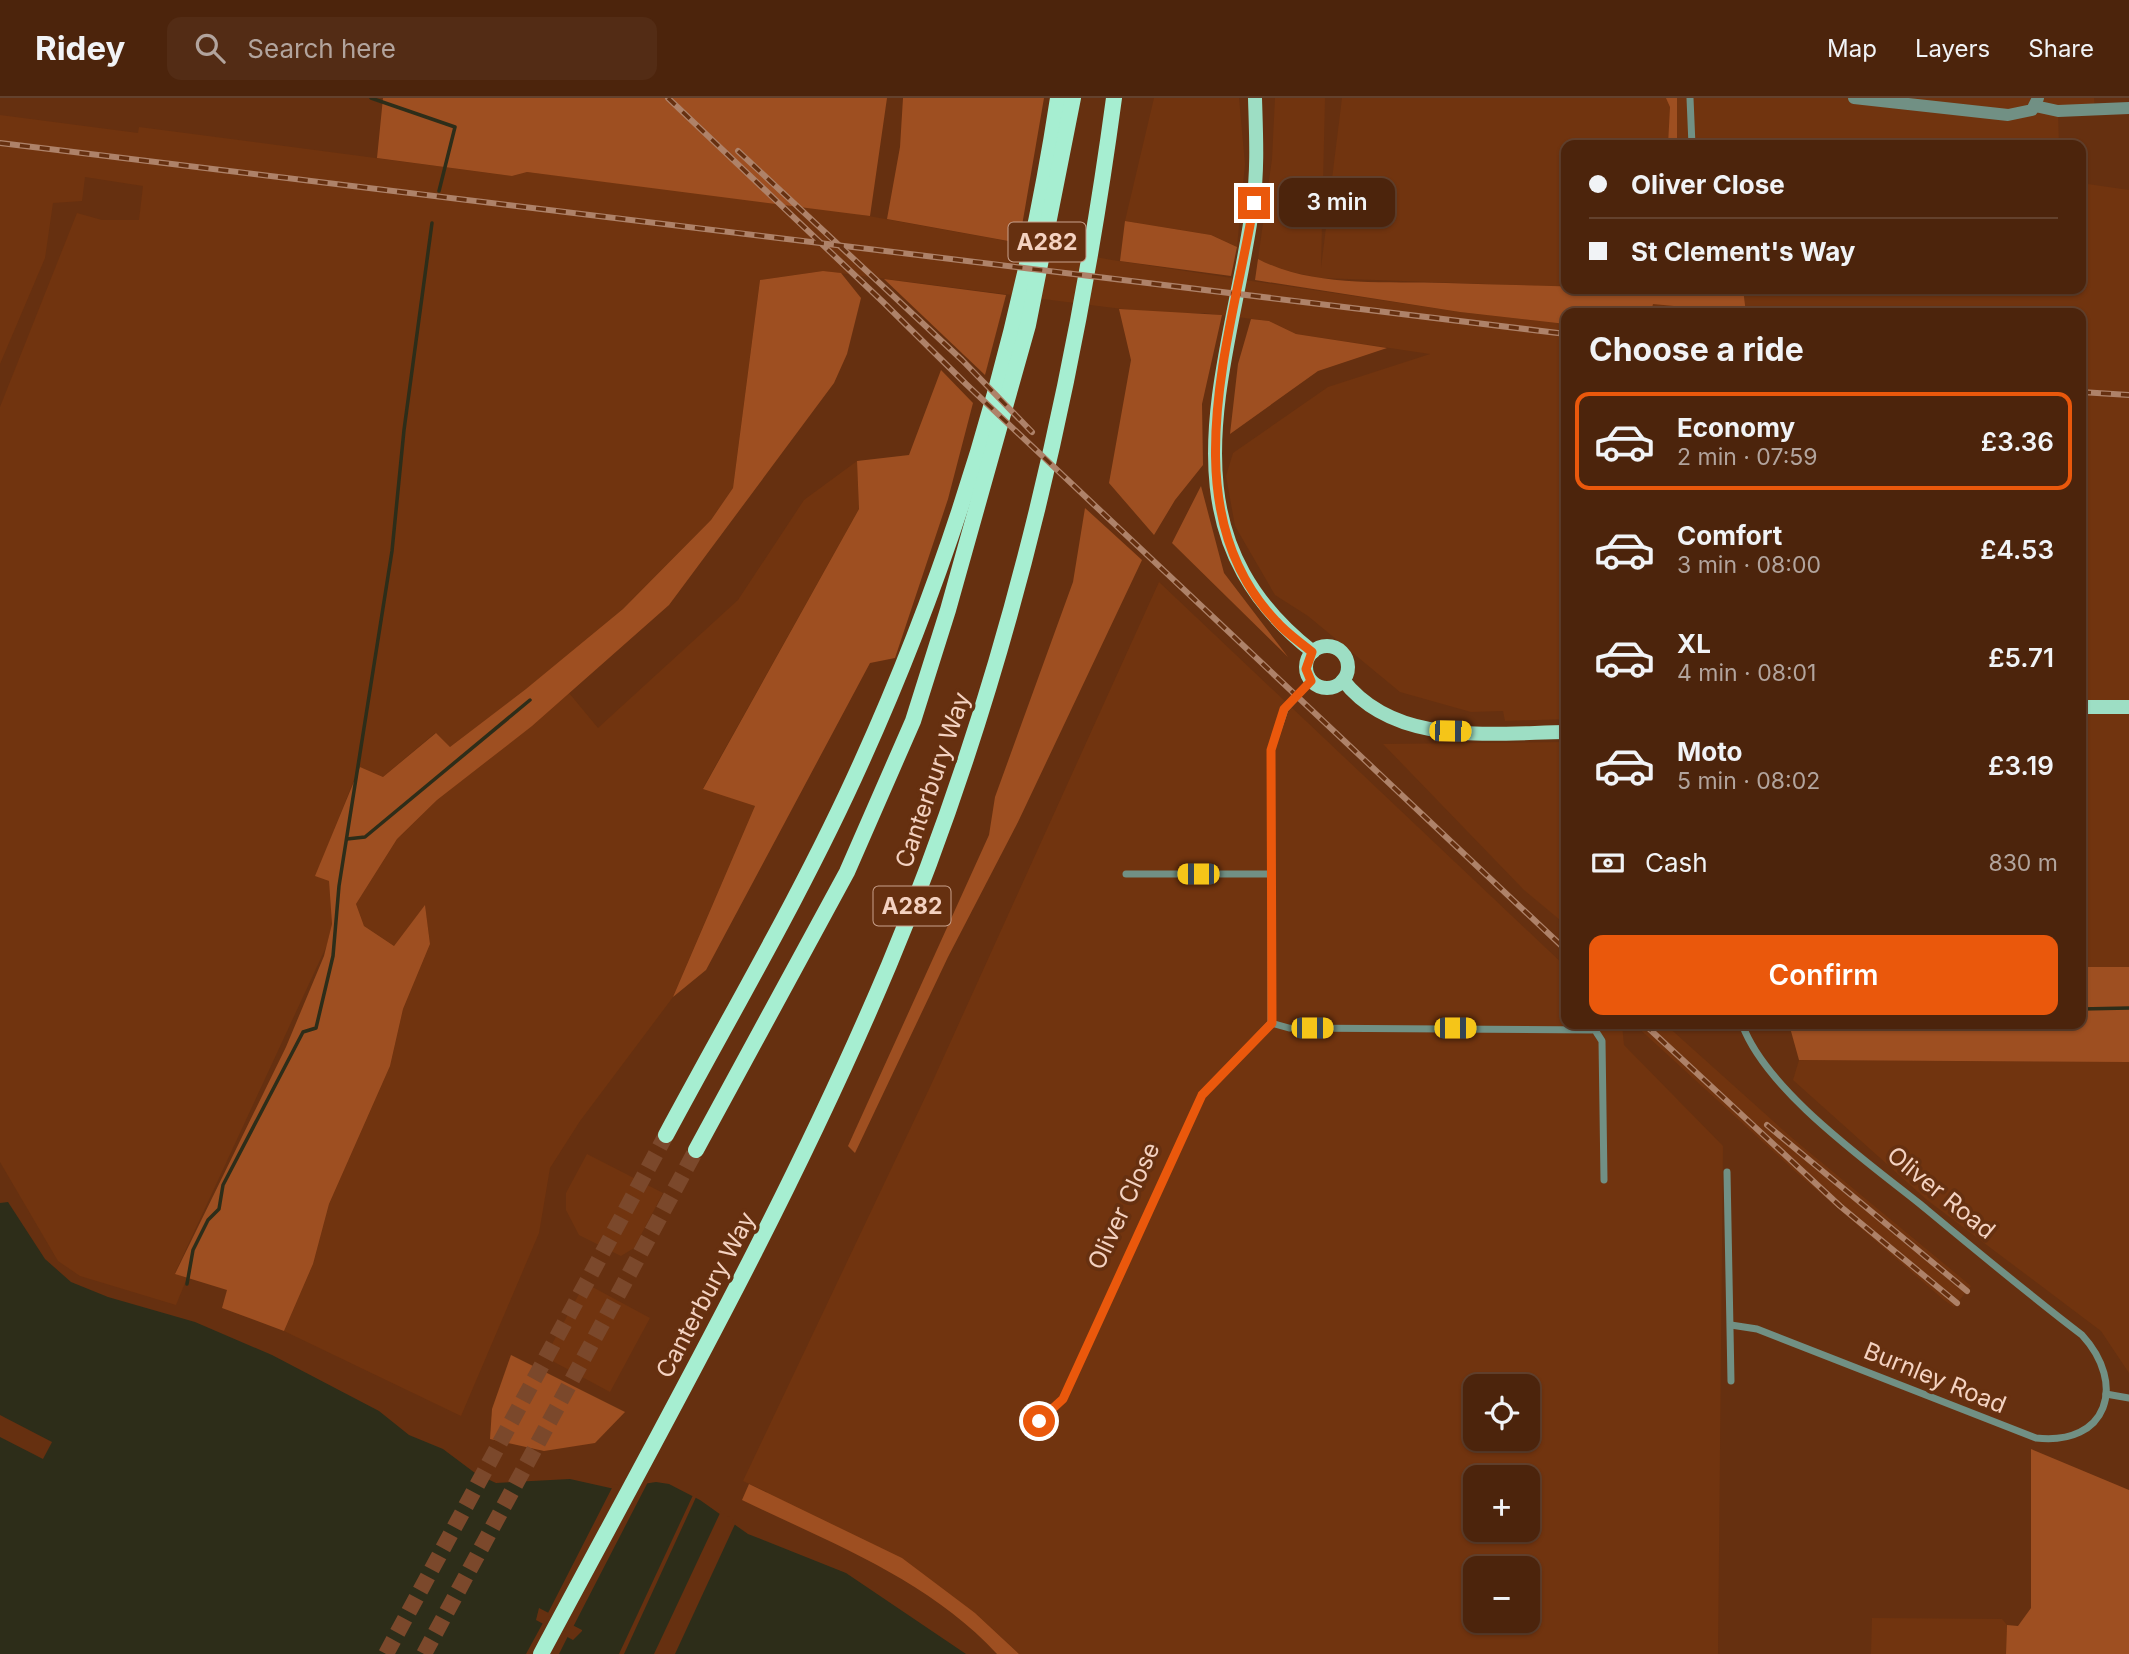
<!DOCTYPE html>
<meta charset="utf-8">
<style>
body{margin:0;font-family:Inter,sans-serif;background:#532c15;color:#f1f3f6;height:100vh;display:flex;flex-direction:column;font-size:26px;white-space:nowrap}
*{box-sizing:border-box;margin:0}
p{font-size:23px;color:#b2a49d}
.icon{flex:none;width:38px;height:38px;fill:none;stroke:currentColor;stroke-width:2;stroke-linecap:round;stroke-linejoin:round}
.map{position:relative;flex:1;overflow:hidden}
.details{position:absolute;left:1561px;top:210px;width:525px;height:721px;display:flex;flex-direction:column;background:#4c240c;border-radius:14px;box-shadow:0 2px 5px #0004,0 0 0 2px #63412d}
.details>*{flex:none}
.banner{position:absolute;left:1561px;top:42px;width:525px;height:154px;border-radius:14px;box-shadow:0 2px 5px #0004,0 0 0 2px #63412d;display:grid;align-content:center;height:154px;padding:0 28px;background:#4c240c}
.buttons{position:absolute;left:1463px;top:1276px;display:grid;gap:14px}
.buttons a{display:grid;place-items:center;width:77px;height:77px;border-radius:14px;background:#4c240c;box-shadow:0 2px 5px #0004,0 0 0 2px #63412d;font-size:35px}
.end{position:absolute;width:32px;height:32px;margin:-16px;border:9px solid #ea580c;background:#fff;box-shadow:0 0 0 4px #fff}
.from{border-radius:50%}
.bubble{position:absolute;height:49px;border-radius:14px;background:#4c240c;box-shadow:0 2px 5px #0004,0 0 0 2px #63412d;font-size:23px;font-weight:600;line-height:49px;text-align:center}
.car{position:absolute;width:21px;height:42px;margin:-21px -10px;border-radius:9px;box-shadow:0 0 5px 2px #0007;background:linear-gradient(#f5c518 24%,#345 0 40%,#f5c518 0 76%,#345 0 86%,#f5c518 0)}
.banner b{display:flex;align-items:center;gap:24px;height:66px;font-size:26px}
.banner b+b{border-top:2px solid #63412d}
.banner i{width:18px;height:18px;background:#f1f3f6}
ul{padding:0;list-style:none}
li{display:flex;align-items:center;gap:21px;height:98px;margin:0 14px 10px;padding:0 14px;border:4px solid transparent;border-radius:14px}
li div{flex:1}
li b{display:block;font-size:26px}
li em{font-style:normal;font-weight:600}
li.current{border-color:#ea580c}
li>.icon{width:63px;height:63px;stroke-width:1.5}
h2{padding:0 28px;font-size:32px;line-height:84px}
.pay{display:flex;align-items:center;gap:18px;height:77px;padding:0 28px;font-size:26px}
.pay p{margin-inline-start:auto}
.action{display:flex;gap:14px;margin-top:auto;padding:14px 28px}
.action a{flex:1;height:80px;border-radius:14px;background:#ea580c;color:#fff;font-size:28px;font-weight:600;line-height:80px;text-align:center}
header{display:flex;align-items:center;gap:42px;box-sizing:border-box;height:98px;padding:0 35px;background:#4c240c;border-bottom:2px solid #63412d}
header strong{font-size:33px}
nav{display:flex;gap:38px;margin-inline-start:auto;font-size:24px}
.search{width:490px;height:63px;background:#532c15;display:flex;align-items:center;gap:18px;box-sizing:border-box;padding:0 24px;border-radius:14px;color:#b2a49d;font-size:26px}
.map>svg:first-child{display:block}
</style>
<header>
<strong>Ridey</strong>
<div class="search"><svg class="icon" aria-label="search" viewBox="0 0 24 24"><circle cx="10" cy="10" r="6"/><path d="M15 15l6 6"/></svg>Search here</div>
<nav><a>Map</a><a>Layers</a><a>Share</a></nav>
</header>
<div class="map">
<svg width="2129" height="1556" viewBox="0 0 2129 1556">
<rect width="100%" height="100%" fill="#663010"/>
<g fill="#71340f" fill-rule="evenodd">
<path d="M 1154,0 L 1239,0 L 1245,66 L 1237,149 L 1211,137 L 1125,123 Z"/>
<path d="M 1275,0 L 1325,0 L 1321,170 L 1342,0 L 2094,0 L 2095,13 L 2058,13 L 2059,47 L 1566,47 L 1566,189 L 1320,180 L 1277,171 L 1258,161 L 1272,61 Z"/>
<path d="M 0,17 L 138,35 L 139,29 L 512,78 L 527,74 L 830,111 L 1112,162 L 1460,214 L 1566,226 L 1566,621 L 1505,623 L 1503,613 L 1471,614 L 1400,594 L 1308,518 L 1275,497 L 1235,428 L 1226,378 L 1233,355 L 1328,289 L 1430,256 L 1296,236 L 1269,223 L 1204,215 L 1158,215 L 1106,209 L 823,173 L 760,182 L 733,390 L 711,422 L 623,511 L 526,592 L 450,649 L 435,635 L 383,679 L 359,669 L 316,778 L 329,783 L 332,826 L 327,847 L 175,1175 L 187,1180 L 176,1207 L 80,1178 L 58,1163 L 0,1064 L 0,309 L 77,115 L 102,122 L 139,122 L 143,88 L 85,79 L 82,103 L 53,105 L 45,160 L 0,266 Z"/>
<path d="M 2081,85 L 2129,92 L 2129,869 L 2081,869 L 2081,215 L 1651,215 L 1656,191 L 2081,191 Z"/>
<path d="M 857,363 L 859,411 L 703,690 L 755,708 L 673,899 L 580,1023 L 550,1070 L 539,1135 L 461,1318 L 284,1233 L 313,1166 L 329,1106 L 390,968 L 403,911 L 430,846 L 425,808 L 394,848 L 364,828 L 356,806 L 397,741 L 437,702 L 569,595 L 598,630 L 738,502 L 804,402 Z"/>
<path d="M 1159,484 L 1566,869 L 1566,926 L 1622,926 L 1624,947 L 1723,1048 L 1718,1556 L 1019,1556 L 975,1515 L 766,1397 L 767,1394 L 743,1383 L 931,987 ZM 1475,1288 L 1528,1288 L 1528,1340 L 1475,1340 ZM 1475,1379 L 1528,1379 L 1528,1432 L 1475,1432 ZM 1475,1470 L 1528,1470 L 1528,1522 L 1475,1522 Z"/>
<path d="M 1566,644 L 1566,827 L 1524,792 L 1383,646 Z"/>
<path d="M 1634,926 L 1665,926 L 1792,1040 L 1971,1188 L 1954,1209 L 1944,1202 L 1797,1075 Z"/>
<path d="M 1799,962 L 2129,964 L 2129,1275 L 2101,1233 L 1927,1102 L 1793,982 Z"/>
<path d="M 587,1056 L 663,1095 L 634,1150 L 621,1158 L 579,1137 L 566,1112 L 566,1095 Z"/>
<path d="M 585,1185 L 650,1220 L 610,1294 L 545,1259 Z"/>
<path d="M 1872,1520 L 2002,1521 L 2007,1527 L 2006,1556 L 1871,1556 Z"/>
</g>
<g fill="#9e4f21">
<path d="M 383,0 L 887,0 L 870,118 L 527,74 L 512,78 L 377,60 Z"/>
<path d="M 903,0 L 1044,0 L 1019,145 L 887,121 L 900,49 Z"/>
<path d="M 1666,0 L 1677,0 L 1677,47 L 1668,47 L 1670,9 Z"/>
<path d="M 1125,123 L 1211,137 L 1237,149 L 1231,178 L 1120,163 Z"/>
<path d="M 1258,161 C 1314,190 1384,183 1446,185 C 1546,188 1642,191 1743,191 L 1746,215 L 1653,206 L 1651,215 L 1566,215 L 1566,226 L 1460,214 L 1255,182 Z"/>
<path d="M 823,173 L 841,175 L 861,200 L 847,256 L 834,285 L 669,507 L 532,628 L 437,702 L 397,741 L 356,806 L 364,828 L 394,848 L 425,807 L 430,846 L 403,911 L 390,968 L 329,1106 L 313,1166 L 284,1233 L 222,1210 L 227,1192 L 175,1176 L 286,949 L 324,858 L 332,826 L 329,783 L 315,778 L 360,669 L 383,679 L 436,635 L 450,649 L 526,591 L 623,511 L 711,422 L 733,390 L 760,182 Z"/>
<path d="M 884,181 L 1006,197 L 985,277 Z"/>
<path d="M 1119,211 L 1222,217 L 1202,306 L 1203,367 L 1175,402 L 1154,437 L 1109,385 L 1131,262 Z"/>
<path d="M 1251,221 L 1269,223 L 1296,236 L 1387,250 L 1318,273 L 1230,336 L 1238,266 Z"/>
<path d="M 941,272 L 973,305 L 948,401 L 895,560 L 870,565 L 706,872 L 673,899 L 755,708 L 703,691 L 859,411 L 857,363 L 909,357 Z"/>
<path d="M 1201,388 L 1224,475 L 1288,559 L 1172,445 Z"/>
<path d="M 1085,410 L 1142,462 L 1018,724 L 948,859 L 855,1055 L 848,1048 L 989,737 L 995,699 L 1073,484 Z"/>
<path d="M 2081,869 L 2129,869 L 2129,964 L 1799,962 L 1789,926 L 2081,926 Z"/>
<path d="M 511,1257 L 625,1314 L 595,1345 L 544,1353 L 490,1341 L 492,1311 Z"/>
<path d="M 2031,1351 L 2129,1392 L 2129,1556 L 2006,1556 L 2007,1527 L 2018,1528 L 2031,1510 Z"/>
<path d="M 749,1386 L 902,1460 L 975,1515 L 1019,1556 L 997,1556 C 929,1482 831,1445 742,1402 Z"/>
</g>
<path fill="#2d2d19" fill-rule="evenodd" d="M 8,1104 L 45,1161 L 71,1184 L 108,1199 L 195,1224 L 272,1257 L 379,1313 L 409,1337 L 443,1351 L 475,1375 L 496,1385 L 570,1381 L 637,1396 L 643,1386 L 656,1384 L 669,1386 L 700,1402 L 748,1436 L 846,1475 L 966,1556 L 0,1556 L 0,1105 ZM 539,1510 L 582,1532 L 582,1533 L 573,1542 L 536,1522 Z"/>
<g fill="#663010">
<path d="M 0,1317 L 52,1344 L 43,1361 L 0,1339 Z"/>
<path d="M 649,1382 L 572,1531 L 547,1517 L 614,1386 L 636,1392 L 641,1384 Z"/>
<path d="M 694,1395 L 697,1397 L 624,1556 L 619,1556 Z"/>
<path d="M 721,1413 L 736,1424 L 675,1556 L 654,1556 Z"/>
<path d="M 544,1523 L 569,1536 L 559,1556 L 526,1556 Z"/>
</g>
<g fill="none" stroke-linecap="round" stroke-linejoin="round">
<g stroke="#2d2d19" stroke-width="3.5">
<path d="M 371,0 L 455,29 L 439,93"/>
<path d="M 347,741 L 365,739 L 530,602"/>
<path d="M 2081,911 L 2129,910"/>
<path d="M 187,1186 L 193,1152 L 208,1122 L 219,1111 L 223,1087 L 303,934 L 316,930 L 333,858 L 339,788 L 392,453 L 404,332 L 432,125"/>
</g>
<g stroke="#7b482b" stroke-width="16" stroke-dasharray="16 8" stroke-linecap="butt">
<path d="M 386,1556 L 666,1037"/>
<path d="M 424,1556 L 696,1052"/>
</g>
<g stroke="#719084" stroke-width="7">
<path d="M 1690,0 L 1692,47"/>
<path d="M 1311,583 L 1285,611 L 1271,652 L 1271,925 L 1289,930 L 1595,932 L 1602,943 L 1604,1082"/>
<path d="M 1126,776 L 1271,776"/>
<path d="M 1727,1074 L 1731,1283"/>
<path d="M 1731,1227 L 1757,1231 L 2036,1340 C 2108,1348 2127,1286 2082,1237 C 2027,1195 1973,1150 1920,1106 C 1865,1062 1766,992 1742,926"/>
<path d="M 2106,1296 L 2129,1300"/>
<path d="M 1039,1323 L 1063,1301 L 1202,997 L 1271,925"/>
</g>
<g stroke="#719084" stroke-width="12">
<path d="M 1854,0 L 2008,17 L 2032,12 L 2038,0"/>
<path d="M 2035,8 L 2058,13 L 2129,10"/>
</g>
<g stroke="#9ddec4" stroke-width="14">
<path d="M 1255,0 C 1256,35 1258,71 1253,106 C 1231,270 1154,430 1313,554"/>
<circle cx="1327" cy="569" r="21"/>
<path d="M 1343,582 C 1395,649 1491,635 1566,634"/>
<path d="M 2081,609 L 2129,609"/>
</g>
<g stroke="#a6eed1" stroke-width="16">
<path d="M 666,1037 C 732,914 804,792 861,665 C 957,453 1023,229 1058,0"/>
<path d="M 696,1052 L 847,774 L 913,623 L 948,512 L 1028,227 L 1073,0"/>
<path d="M 541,1556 C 662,1329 789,1105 889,867 C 1005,590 1074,297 1114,0"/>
</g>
<defs>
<g id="rail">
<path d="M 668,0 L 883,204 L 966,286 L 1566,852"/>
<path d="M 0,45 L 1566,236"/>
<path d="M 738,53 L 962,262 L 1032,334"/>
<path d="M 2081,294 L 2129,297"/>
<path d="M 1644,926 L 1840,1108 L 1957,1205"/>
<path d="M 1767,1027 L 1967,1193"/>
</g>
</defs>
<use href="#rail" stroke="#ae8269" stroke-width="6"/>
<use href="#rail" stroke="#663010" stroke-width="3.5" stroke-dasharray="10" stroke-linecap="butt"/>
</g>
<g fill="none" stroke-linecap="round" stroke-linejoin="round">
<path stroke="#ea580c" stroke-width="9" d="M 1039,1323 L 1063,1301 L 1202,997 L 1272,925 L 1271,652 L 1284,611 L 1311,583 L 1306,571 L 1312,554 C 1300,544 1286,535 1276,523 C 1169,411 1232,237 1254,105"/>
</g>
<g text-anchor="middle" stroke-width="7" stroke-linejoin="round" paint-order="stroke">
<g fill="#663010" stroke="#c9a18c" stroke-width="2">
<rect x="1008.5" y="124.5" width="77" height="39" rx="5"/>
<rect x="873.5" y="788.5" width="77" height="39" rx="5"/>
</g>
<g font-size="23" font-weight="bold" fill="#f4d2c1">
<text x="1047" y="152">A282</text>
<text x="912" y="816">A282</text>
</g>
<g font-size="24" fill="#f4d2c1" stroke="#663010">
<text transform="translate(933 682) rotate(-71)" y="8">Canterbury Way</text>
<text transform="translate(1941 1095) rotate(39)" y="8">Oliver Road</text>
<text transform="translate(1124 1108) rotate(-65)" y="8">Oliver Close</text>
<text transform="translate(706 1197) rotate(-62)" y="8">Canterbury Way</text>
<text transform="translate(1935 1280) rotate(22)" y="8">Burnley Road</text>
</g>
</g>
</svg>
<div class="buttons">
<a><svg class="icon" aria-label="locate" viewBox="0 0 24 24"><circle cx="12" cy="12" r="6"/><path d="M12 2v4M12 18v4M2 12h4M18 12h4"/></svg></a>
<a>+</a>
<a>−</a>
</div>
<i class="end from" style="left:1039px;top:1323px"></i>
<i class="end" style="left:1254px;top:105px"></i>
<div class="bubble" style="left:1279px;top:80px;width:116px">3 min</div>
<i class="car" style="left:1450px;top:633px;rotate:91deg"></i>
<i class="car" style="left:1198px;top:776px;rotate:270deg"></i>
<i class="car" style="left:1312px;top:930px;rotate:90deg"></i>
<i class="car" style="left:1455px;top:930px;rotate:90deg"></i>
<div class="banner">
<b><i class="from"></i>Oliver Close</b>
<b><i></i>St Clement's Way</b>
</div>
<section class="details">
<h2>Choose a ride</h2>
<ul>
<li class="current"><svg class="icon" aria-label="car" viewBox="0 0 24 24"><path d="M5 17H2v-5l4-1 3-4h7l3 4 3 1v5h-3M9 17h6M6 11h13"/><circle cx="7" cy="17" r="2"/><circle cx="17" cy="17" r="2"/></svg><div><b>Economy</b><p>2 min · 07:59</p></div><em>£3.36</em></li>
<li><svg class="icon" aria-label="car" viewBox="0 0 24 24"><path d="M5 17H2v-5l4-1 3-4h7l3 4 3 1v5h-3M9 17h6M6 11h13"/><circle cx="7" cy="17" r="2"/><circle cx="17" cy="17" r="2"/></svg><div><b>Comfort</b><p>3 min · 08:00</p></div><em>£4.53</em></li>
<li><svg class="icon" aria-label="car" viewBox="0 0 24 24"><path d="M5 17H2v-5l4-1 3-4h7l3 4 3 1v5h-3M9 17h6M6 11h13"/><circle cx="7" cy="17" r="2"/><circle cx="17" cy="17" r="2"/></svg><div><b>XL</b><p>4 min · 08:01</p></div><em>£5.71</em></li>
<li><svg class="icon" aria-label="car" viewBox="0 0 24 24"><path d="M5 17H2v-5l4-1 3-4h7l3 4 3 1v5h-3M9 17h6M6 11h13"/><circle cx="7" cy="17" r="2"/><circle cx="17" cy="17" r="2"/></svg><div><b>Moto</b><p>5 min · 08:02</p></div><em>£3.19</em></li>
</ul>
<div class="pay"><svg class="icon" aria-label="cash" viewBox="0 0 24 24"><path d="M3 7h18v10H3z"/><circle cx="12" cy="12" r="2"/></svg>Cash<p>830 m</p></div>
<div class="action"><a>Confirm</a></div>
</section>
</div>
